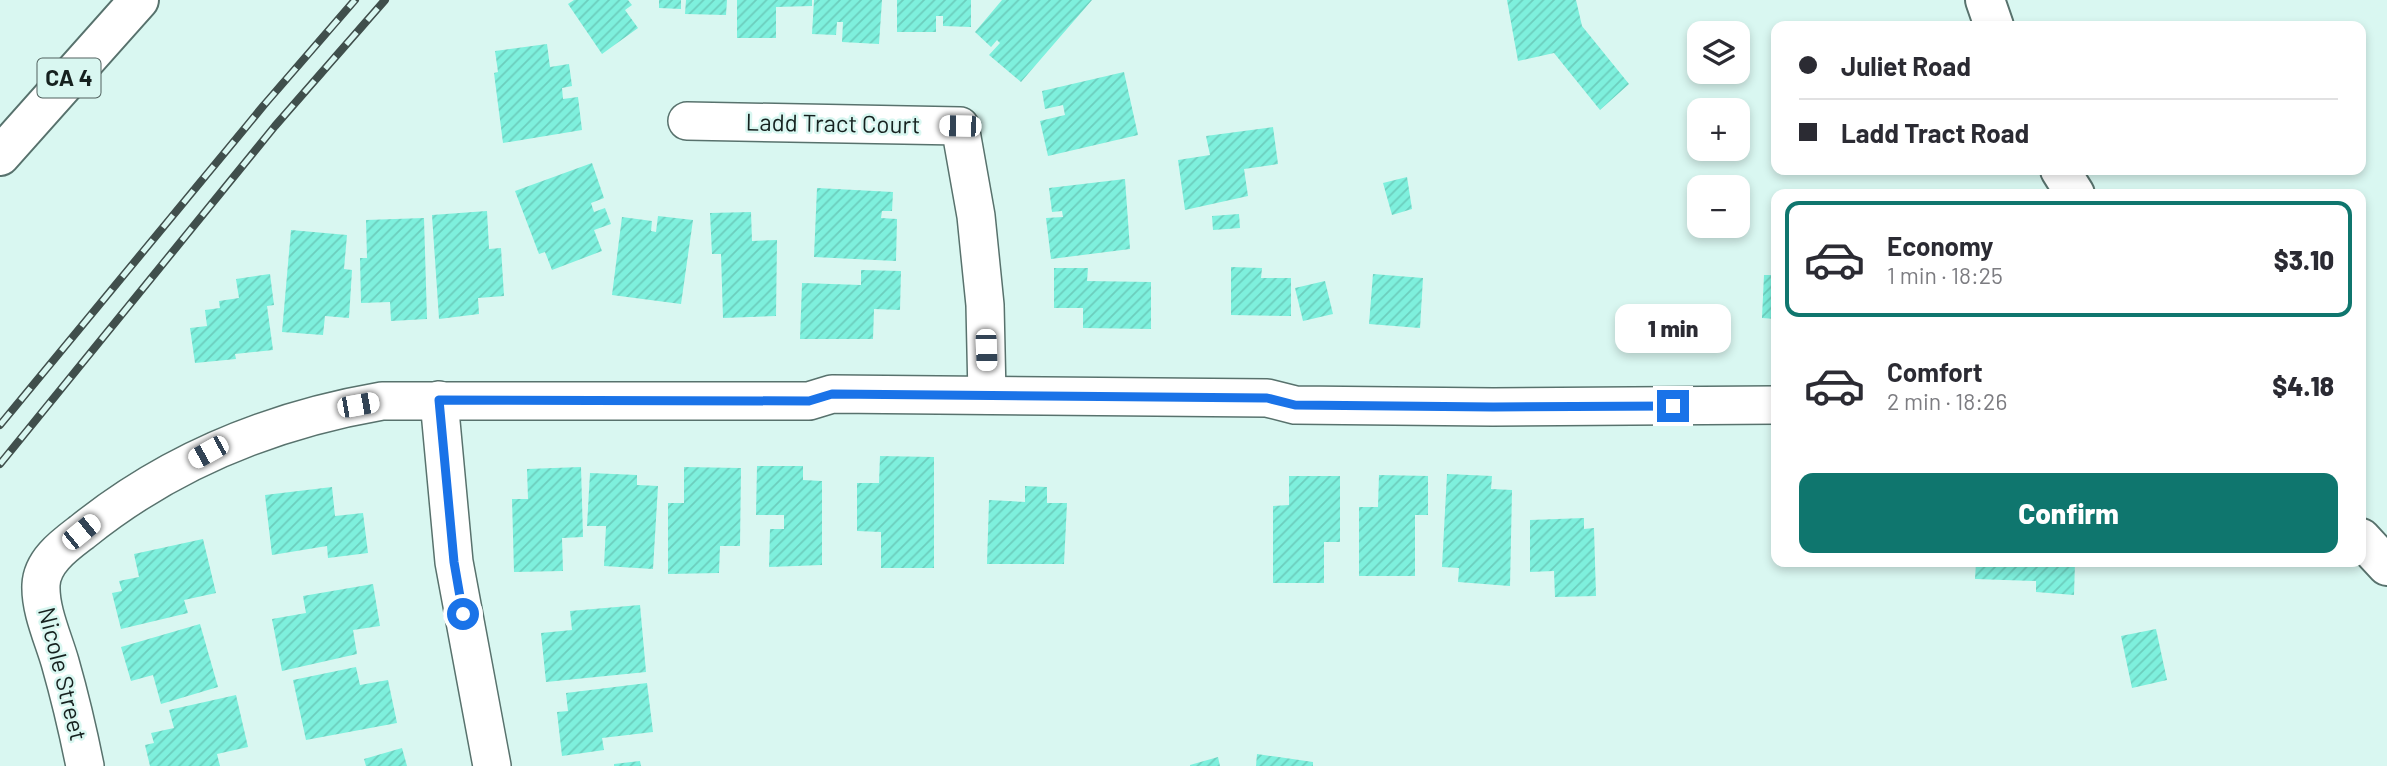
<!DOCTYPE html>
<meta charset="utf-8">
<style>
body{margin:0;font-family:Barlow,sans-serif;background:#f7f7f7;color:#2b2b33;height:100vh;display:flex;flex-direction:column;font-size:26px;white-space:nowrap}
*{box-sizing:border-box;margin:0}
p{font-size:23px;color:#7c7c81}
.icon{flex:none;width:38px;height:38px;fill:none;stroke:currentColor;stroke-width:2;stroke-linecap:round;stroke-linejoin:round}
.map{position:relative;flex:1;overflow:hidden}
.side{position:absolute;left:1771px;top:189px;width:595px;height:378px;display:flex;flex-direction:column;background:#fff;border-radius:14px;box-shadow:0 4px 10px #0003}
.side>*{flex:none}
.hud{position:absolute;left:1771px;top:21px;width:595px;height:154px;border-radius:14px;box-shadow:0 4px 10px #0003;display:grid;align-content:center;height:154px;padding:0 28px;background:#fff}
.controls{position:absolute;left:1687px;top:21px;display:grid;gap:14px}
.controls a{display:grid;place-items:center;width:63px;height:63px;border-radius:14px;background:#fff;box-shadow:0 4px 10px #0003;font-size:35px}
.end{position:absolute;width:32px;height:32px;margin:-16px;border:9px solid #1a73e8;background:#fff;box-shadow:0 0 0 4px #fff}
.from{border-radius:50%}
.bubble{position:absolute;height:49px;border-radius:14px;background:#fff;box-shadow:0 4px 10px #0003;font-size:23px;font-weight:800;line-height:49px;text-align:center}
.car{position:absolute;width:21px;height:42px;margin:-21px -10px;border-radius:9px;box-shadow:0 0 5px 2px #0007;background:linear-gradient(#fff 24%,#345 0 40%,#fff 0 76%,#345 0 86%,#fff 0)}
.hud b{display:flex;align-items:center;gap:24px;height:66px;font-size:26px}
.hud b+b{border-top:2px solid #e1e1e2}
.hud i{width:18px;height:18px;background:#2b2b33}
ul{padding:12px 0 0;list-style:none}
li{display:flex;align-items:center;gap:21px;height:116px;margin:0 14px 10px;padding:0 14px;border:4px solid transparent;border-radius:14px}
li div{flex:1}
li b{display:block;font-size:26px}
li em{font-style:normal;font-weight:800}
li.on{border-color:#0f766e}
li>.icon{width:63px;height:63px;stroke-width:1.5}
.cta{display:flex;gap:14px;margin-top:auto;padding:14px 28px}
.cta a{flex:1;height:80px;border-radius:14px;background:#0f766e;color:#fff;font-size:28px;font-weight:800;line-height:80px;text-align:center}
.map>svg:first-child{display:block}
</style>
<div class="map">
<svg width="2387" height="766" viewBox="0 0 2387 766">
<defs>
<pattern id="building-hatch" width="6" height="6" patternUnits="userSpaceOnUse" patternTransform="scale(1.75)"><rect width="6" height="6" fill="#7ef0dd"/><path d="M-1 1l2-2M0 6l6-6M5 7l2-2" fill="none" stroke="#6ccebd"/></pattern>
</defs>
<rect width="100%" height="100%" fill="#d9f7f1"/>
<g fill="url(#building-hatch)">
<path d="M 574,0 L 628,0 L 632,5 L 625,10 L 638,28 L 602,54 L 568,4 Z"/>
<path d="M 659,0 L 681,0 L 681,9 L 659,8 Z"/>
<path d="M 686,0 L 727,0 L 726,15 L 685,14 Z"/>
<path d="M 737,0 L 812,0 L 812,6 L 776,7 L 776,38 L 737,38 Z"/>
<path d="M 814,0 L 882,0 L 879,44 L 842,42 L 843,22 L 837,22 L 836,35 L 812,34 Z"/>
<path d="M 897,0 L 971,0 L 971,27 L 943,26 L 943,16 L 936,16 L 936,32 L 897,32 Z"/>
<path d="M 1002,0 L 1092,0 L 1021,82 L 989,55 L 1000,43 L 997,40 L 991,47 L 975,32 Z"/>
<path d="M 1507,0 L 1576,0 L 1582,26 L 1629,84 L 1600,110 L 1554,53 L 1518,61 Z"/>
<path d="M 547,44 L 550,67 L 569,64 L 572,86 L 562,88 L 563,99 L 578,97 L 582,130 L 503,143 L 494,73 L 498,72 L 495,51 Z"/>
<path d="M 1124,72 L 1138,135 L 1048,156 L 1040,121 L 1065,115 L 1063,105 L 1045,109 L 1042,91 Z"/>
<path d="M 1273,127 L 1278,164 L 1244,169 L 1248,196 L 1185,210 L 1178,160 L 1210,155 L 1206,136 Z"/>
<path d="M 592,163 L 604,198 L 591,203 L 594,212 L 605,208 L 611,224 L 594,230 L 602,251 L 552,270 L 545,252 L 539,254 L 515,191 Z"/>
<path d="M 1407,177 L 1412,209 L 1392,215 L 1383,183 Z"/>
<path d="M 1125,179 L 1130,249 L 1051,259 L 1046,218 L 1063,217 L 1062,211 L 1052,212 L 1049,188 Z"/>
<path d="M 817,188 L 893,192 L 892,211 L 882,211 L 881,218 L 897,219 L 896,261 L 814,257 Z"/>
<path d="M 487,211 L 489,249 L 501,248 L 504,296 L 478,298 L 479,314 L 439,319 L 432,215 Z"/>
<path d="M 751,212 L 752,241 L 777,240 L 776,316 L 723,318 L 721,254 L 712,254 L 710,213 Z"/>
<path d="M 1239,214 L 1240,228 L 1213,230 L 1212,216 Z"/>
<path d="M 658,216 L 693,220 L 681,304 L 612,295 L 622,217 L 652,221 L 651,231 L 656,232 Z"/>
<path d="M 424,218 L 427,319 L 391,321 L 390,302 L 361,303 L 360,258 L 367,258 L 366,220 Z"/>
<path d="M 291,230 L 347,235 L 344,269 L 352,270 L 349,318 L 325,316 L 323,335 L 282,332 Z"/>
<path d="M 1231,267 L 1262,268 L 1261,278 L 1291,278 L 1291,316 L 1231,315 Z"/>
<path d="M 1054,268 L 1088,268 L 1087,281 L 1151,282 L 1151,329 L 1083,328 L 1083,308 L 1054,308 Z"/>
<path d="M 861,270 L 901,271 L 900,310 L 874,309 L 873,339 L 800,339 L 802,283 L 861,285 Z"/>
<path d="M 270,274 L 274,305 L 267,306 L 273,350 L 235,354 L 236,359 L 195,363 L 190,328 L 207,326 L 205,310 L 220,308 L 219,301 L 239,298 L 236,279 Z"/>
<path d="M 1373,274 L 1423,278 L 1420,328 L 1369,324 Z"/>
<path d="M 1764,275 L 1776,275 L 1776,319 L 1762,318 Z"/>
<path d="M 1325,281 L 1333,314 L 1303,321 L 1295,288 Z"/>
<path d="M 880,456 L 934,457 L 934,568 L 881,568 L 881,532 L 857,531 L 857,483 L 879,483 Z"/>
<path d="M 757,466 L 803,466 L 803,480 L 822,481 L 822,565 L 769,567 L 770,529 L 784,529 L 784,515 L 756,515 Z"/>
<path d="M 581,467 L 583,537 L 562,538 L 563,571 L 514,572 L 512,499 L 528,499 L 527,469 Z"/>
<path d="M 684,467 L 741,468 L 740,546 L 720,546 L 719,573 L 668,574 L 668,503 L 684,503 Z"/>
<path d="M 590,473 L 637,475 L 637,485 L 658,486 L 653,569 L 604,566 L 606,526 L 587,526 Z"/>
<path d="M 1447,474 L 1492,476 L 1491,489 L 1512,490 L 1510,586 L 1458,582 L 1459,568 L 1442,567 Z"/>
<path d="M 1379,475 L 1428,476 L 1428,515 L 1415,515 L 1415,576 L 1359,576 L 1359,507 L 1378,507 Z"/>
<path d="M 1289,476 L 1340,476 L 1340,542 L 1324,542 L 1324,583 L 1273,583 L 1273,506 L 1289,505 Z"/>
<path d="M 1025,486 L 1047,487 L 1047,503 L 1067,503 L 1064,564 L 987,564 L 989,500 L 1025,502 Z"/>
<path d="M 332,487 L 335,516 L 363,513 L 368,553 L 328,558 L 327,546 L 272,555 L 265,495 Z"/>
<path d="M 1584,518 L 1584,529 L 1594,528 L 1596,596 L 1555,597 L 1554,571 L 1530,572 L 1530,520 Z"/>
<path d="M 203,539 L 216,593 L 184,600 L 188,613 L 121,629 L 112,593 L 122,591 L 119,581 L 139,577 L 134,554 Z"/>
<path d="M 1976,562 L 2075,562 L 2074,595 L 2036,592 L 2036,581 L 1975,579 Z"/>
<path d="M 373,584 L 380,626 L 353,630 L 357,654 L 282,671 L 272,619 L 306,613 L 303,596 Z"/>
<path d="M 640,605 L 646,672 L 546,682 L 541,633 L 572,630 L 570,611 Z"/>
<path d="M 200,624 L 218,687 L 161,704 L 153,675 L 131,681 L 121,647 Z"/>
<path d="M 2156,629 L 2167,680 L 2132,688 L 2121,636 Z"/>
<path d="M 356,667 L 360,685 L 388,680 L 397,723 L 306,740 L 293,680 Z"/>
<path d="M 647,683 L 653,732 L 602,738 L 604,750 L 562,756 L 557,712 L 568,711 L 566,693 Z"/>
<path d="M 236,695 L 248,747 L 217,754 L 220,766 L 150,766 L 145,745 L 154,743 L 151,733 L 174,728 L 169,710 Z"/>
<path d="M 402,748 L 407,766 L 366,766 L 364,759 Z"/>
<path d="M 1257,754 L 1313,762 L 1313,766 L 1256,766 Z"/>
<path d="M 1218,757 L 1220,766 L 1190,766 L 1190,765 Z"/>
<path d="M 640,761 L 641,766 L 614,766 L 614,764 Z"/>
</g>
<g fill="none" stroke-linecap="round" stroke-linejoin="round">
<defs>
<g id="street">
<path d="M 687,121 L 960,126 L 976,216 L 985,305 L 987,395"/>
<path d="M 439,400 L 454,562 L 492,766"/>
<path d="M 85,766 C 78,731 70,697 60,662 C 53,638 40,610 41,585 C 42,561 65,545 82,532 C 170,461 272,420 382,401 L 809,401 L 832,394 L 1267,398 L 1295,405 L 1493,407 L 1776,405"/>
</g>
<g id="secondary">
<path d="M 1985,0 L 1994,26"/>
<path d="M 2060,170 L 2075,194"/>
<path d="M 2361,538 L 2387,566"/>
</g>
<path id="primary" d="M 0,156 L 139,0"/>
</defs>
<use href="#street" stroke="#58726d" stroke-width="40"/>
<use href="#secondary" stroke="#58726d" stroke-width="42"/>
<use href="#primary" stroke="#58726d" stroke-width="42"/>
<use href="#street" stroke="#fff" stroke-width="37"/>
<use href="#secondary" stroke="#fff" stroke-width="38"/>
<use href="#primary" stroke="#fff" stroke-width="38"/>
<defs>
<g id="rail">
<path d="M 0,425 L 264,105 L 355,0"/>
<path d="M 0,464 L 275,126 L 385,0"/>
</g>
</defs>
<use href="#rail" stroke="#404f4c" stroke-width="8"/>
<use href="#rail" stroke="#d9f7f1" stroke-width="5" stroke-dasharray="16" stroke-linecap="butt"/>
</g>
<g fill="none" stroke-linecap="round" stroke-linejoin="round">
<path stroke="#1a73e8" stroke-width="9" d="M 463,614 L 454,562 L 439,400 L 809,401 L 832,394 L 1267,398 L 1295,405 L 1493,407 L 1673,406"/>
</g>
<g text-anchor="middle" stroke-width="5" stroke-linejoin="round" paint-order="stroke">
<rect fill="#d9f7f1" stroke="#50615e" stroke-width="2" x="37.5" y="58.5" width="63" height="39" rx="5"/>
<g font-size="23" font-weight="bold" fill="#16211f">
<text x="69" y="86">CA 4</text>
</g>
<g font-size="24" fill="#16211f" stroke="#d9f7f1">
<text transform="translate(833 124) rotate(1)" y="8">Ladd Tract Court</text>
<text transform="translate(62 674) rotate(76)" y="8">Nicole Street</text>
</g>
</g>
</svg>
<div class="controls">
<a><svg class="icon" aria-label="layers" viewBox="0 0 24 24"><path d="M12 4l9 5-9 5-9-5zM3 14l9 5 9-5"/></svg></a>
<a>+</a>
<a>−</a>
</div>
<i class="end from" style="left:463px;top:614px"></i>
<i class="end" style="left:1673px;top:406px"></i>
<div class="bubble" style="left:1615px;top:304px;width:116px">1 min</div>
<i class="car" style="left:960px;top:126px;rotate:271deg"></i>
<i class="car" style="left:986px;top:350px;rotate:178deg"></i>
<i class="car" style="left:358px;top:405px;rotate:80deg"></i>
<i class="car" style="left:208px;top:452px;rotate:241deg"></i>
<i class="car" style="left:81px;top:532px;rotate:51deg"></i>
<div class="hud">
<b><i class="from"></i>Juliet Road</b>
<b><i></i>Ladd Tract Road</b>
</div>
<section class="side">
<ul>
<li class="on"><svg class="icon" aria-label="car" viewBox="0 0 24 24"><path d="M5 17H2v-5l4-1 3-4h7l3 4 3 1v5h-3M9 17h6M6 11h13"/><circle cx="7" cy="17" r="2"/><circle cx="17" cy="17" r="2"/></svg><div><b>Economy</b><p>1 min · 18:25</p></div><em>$3.10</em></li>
<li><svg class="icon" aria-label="car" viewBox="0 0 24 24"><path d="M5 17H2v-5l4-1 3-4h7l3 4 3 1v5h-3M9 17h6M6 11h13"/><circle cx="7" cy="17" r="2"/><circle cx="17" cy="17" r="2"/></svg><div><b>Comfort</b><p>2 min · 18:26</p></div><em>$4.18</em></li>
</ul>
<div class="cta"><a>Confirm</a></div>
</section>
</div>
